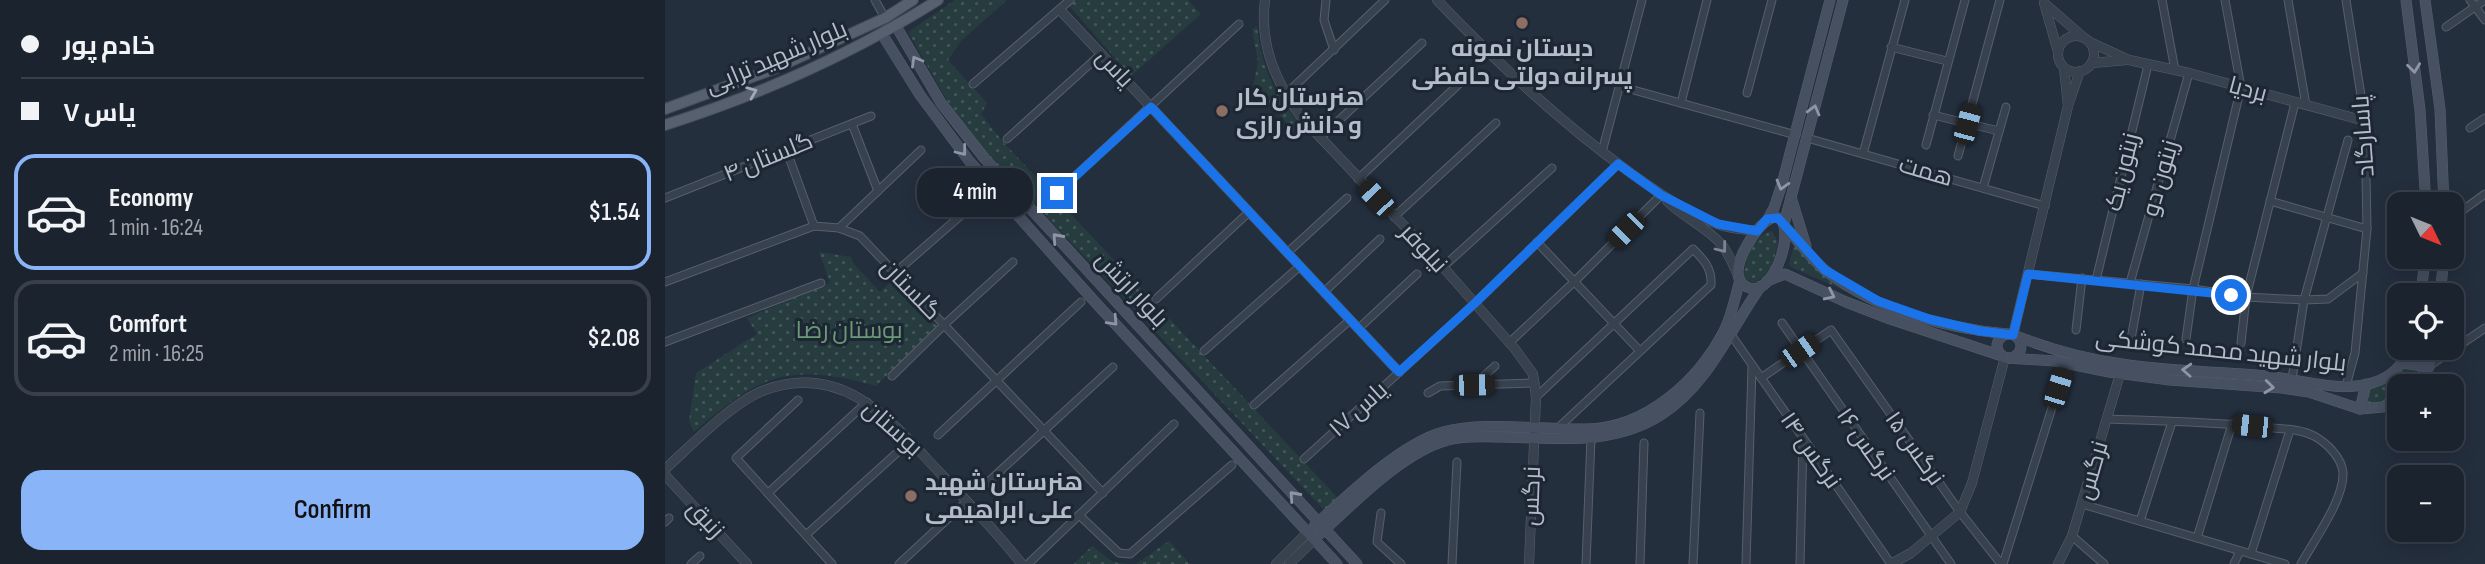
<!DOCTYPE html>
<meta charset="utf-8">
<style>
body{margin:0;font-family:"Sofia Sans Condensed",Cairo,sans-serif;background:#242b36;color:#f1f3f6;height:100vh;display:flex;flex-direction:column;font-size:26px;white-space:nowrap}
*{box-sizing:border-box;margin:0}
p{font-size:23px;color:#a0a4aa}
.icon{flex:none;width:38px;height:38px;fill:none;stroke:currentColor;stroke-width:2;stroke-linecap:round;stroke-linejoin:round}
.map{position:relative;flex:1;overflow:hidden}
.side{display:flex;flex-direction:column;background:#1b232e;width:665px}
.side>*{flex:none}
.guide{display:grid;align-content:center;height:154px;padding:0 21px;background:#1b232e}
.needle{width:46px;rotate:133deg}
.fabs{position:absolute;left:1722px;top:192px;display:grid;gap:14px}
.fabs a{display:grid;place-items:center;width:77px;height:77px;border-radius:14px;background:#1b232e;box-shadow:0 4px 18px #0003,0 0 0 2px #39404a;font-size:35px}
.end{position:absolute;width:32px;height:32px;margin:-16px;border:9px solid #1a73e8;background:#fff;box-shadow:0 0 0 4px #fff}
.from{border-radius:50%}
.bubble{position:absolute;height:49px;border-radius:21px;background:#1b232e;box-shadow:0 4px 18px #0003,0 0 0 2px #39404a;font-size:23px;font-weight:600;line-height:49px;text-align:center}
.car{position:absolute;width:21px;height:42px;margin:-21px -10px;border-radius:9px;box-shadow:0 0 5px 2px #0007;background:linear-gradient(#222 24%,#8ab4d8 0 40%,#222 0 76%,#8ab4d8 0 86%,#222 0)}
.guide b{display:flex;align-items:center;gap:24px;height:66px;font-size:26px}
.guide b+b{border-top:2px solid #39404a}
.guide i{width:18px;height:18px;background:#f1f3f6}
ul{padding:0;list-style:none}
li{display:flex;align-items:center;gap:21px;height:116px;margin:0 14px 10px;padding:0 7px;border:4px solid #39404a;border-radius:21px}
li div{flex:1}
li b{display:block;font-size:26px}
li em{font-style:normal;font-weight:600}
li.on{border-color:#8ab4f8}
li>.icon{width:63px;height:63px;stroke-width:1.5}
.button{display:flex;gap:14px;margin-top:auto;padding:14px 21px}
.button a{flex:1;height:80px;border-radius:21px;background:#8ab4f8;color:#111;font-size:28px;font-weight:600;line-height:80px;text-align:center}
main{display:flex;flex:1;min-height:0}
.map>svg:first-child{display:block}
</style>
<main>
<section class="side">
<div class="guide">
<b><i class="from"></i>خادم پور</b>
<b><i></i>یاس ۷</b>
</div>
<ul>
<li class="on"><svg class="icon" aria-label="car" viewBox="0 0 24 24"><path d="M5 17H2v-5l4-1 3-4h7l3 4 3 1v5h-3M9 17h6M6 11h13"/><circle cx="7" cy="17" r="2"/><circle cx="17" cy="17" r="2"/></svg><div><b>Economy</b><p>1 min · 16:24</p></div><em>$1.54</em></li>
<li><svg class="icon" aria-label="car" viewBox="0 0 24 24"><path d="M5 17H2v-5l4-1 3-4h7l3 4 3 1v5h-3M9 17h6M6 11h13"/><circle cx="7" cy="17" r="2"/><circle cx="17" cy="17" r="2"/></svg><div><b>Comfort</b><p>2 min · 16:25</p></div><em>$2.08</em></li>
</ul>
<div class="button"><a>Confirm</a></div>
</section>
<div class="map">
<svg width="1820" height="564" viewBox="0 0 1820 564">
<defs>
<pattern id="grass-dots" width="8" height="8" patternUnits="userSpaceOnUse" patternTransform="scale(1.75)"><rect width="8" height="8" fill="#263c3f"/><path d="M2 2h.1M6 6h.1" fill="none" stroke="#435659" stroke-width="1.8" stroke-linecap="round"/></pattern>
</defs>
<rect width="100%" height="100%" fill="#242f3e"/>
<g fill="url(#grass-dots)">
<path d="M 290,0 L 342,0 L 296,41 L 283,60 L 322,103 L 316,114 L 338,142 L 673,498 L 660,511 L 313,144 L 288,111 L 243,32 Z"/>
<path d="M 399,0 L 523,0 L 536,14 L 466,76 Z"/>
<path d="M 592,26 C 597,72 611,97 641,131 L 635,138 L 609,108 L 597,102 L 588,87 L 593,62 L 587,29 Z"/>
<path d="M 1107,231 L 1113,242 C 1110,258 1105,276 1089,283 L 1082,280 L 1079,275 C 1080,259 1089,234 1107,231 Z"/>
<path d="M 1130,242 L 1156,273 L 1181,291 L 1126,267 L 1124,264 Z"/>
<path d="M 154,252 L 186,257 L 189,264 L 215,292 L 227,281 L 272,326 L 211,386 C 124,362 95,374 29,432 L 24,421 L 31,373 L 92,334 L 82,318 L 165,283 Z"/>
<path d="M 1741,368 L 1757,371 L 1742,387 L 1734,387 L 1734,393 L 1719,402 L 1699,406 L 1703,387 L 1716,385 Z"/>
<path d="M 504,541 L 525,564 L 471,564 Z"/>
<path d="M 427,546 L 448,562 L 463,564 L 409,564 Z"/>
</g>
<g fill="none" stroke-linecap="round" stroke-linejoin="round">
<defs>
<g id="minor">
<path d="M 210,0 L 220,18"/>
<path d="M 661,0 L 659,20 L 669,50"/>
<path d="M 1497,0 L 1510,70"/>
<path d="M 1623,0 L 1641,105"/>
<path d="M 1681,0 L 1700,121 L 1702,229 L 1690,353 L 1681,386"/>
<path d="M 1805,0 L 1820,20"/>
<path d="M 1781,27 L 1820,0"/>
<path d="M 1226,47 L 1282,61"/>
<path d="M 308,84 L 405,0"/>
<path d="M 954,86 L 1131,135"/>
<path d="M 1082,93 L 1107,0"/>
<path d="M 620,95 L 720,0"/>
<path d="M 1016,103 L 1042,0"/>
<path d="M 1268,115 L 1334,131"/>
<path d="M 187,124 L 213,191"/>
<path d="M 1805,128 L 1820,118"/>
<path d="M 655,138 L 757,43"/>
<path d="M 1142,138 L 1380,206"/>
<path d="M 342,139 L 436,54"/>
<path d="M 1261,145 L 1300,0"/>
<path d="M 121,149 L 149,226"/>
<path d="M 937,152 L 977,0"/>
<path d="M 1198,154 L 1240,0"/>
<path d="M 1293,156 L 1335,0"/>
<path d="M 693,179 L 795,83"/>
<path d="M 1318,188 L 1341,107"/>
<path d="M 392,193 L 574,24"/>
<path d="M 0,198 L 206,116"/>
<path d="M 1605,201 L 1702,229"/>
<path d="M 729,217 L 831,123"/>
<path d="M 1787,218 L 1820,194"/>
<path d="M 174,228 L 256,150"/>
<path d="M 872,242 L 974,350"/>
<path d="M 622,253 L 682,198"/>
<path d="M 778,267 L 887,168"/>
<path d="M 231,272 L 309,204"/>
<path d="M 1363,274 L 1528,289 L 1581,297 L 1639,300 L 1663,299 L 1698,273"/>
<path d="M 1431,280 L 1483,65"/>
<path d="M 0,282 L 149,226 L 174,228 L 195,236 L 438,493"/>
<path d="M 1465,283 L 1524,73"/>
<path d="M 659,292 L 715,239"/>
<path d="M 491,299 L 584,212"/>
<path d="M 1117,323 L 1286,564"/>
<path d="M 693,329 L 752,274"/>
<path d="M 1411,330 L 1417,278"/>
<path d="M 1067,336 L 1226,564"/>
<path d="M 1466,339 L 1476,284"/>
<path d="M 1521,339 L 1528,289 L 1576,87 L 1560,0"/>
<path d="M 0,342 L 156,283"/>
<path d="M 844,343 L 909,282 L 996,195"/>
<path d="M 1576,343 L 1581,297 L 1630,103"/>
<path d="M 539,351 L 635,266"/>
<path d="M 1764,366 L 1820,328"/>
<path d="M 227,376 L 280,324 L 348,262"/>
<path d="M 1096,378 L 1166,330 L 1295,512 L 1336,564"/>
<path d="M 1627,379 L 1639,300 L 1683,140"/>
<path d="M 809,385 L 830,366"/>
<path d="M 763,393 L 775,386 L 870,383"/>
<path d="M 871,397 L 1028,249 C 1039,260 1047,268 1046,285 L 893,428"/>
<path d="M 133,400 L 71,458 L 167,564"/>
<path d="M 589,405 L 685,320"/>
<path d="M 1442,419 C 1494,421 1546,422 1597,427 C 1614,429 1634,428 1649,436 C 1662,443 1677,458 1678,473 C 1679,500 1649,540 1636,564"/>
<path d="M 273,435 L 416,302"/>
<path d="M 639,459 L 809,304 L 953,164"/>
<path d="M 322,483 L 448,367"/>
<path d="M 103,493 L 202,402"/>
<path d="M 1417,504 L 1620,564"/>
<path d="M 716,513 L 712,542 L 736,564"/>
<path d="M 414,515 L 454,553 L 465,554 L 567,465"/>
<path d="M 1475,521 L 1507,422"/>
<path d="M 0,522 L 4,518"/>
<path d="M 141,535 L 245,441"/>
<path d="M 1407,536 L 1439,564"/>
<path d="M 1532,538 L 1567,424"/>
<path d="M 1586,554 L 1625,430"/>
<path d="M 26,564 L 35,556"/>
<path d="M 234,564 L 302,501"/>
<path d="M 363,564 L 509,424"/>
<path d="M 787,564 L 792,462"/>
<path d="M 921,564 L 926,438"/>
<path d="M 975,564 L 979,443"/>
<path d="M 1028,564 L 1035,413"/>
<path d="M 1081,564 L 1087,367"/>
<path d="M 1135,564 L 1138,439"/>
<path d="M 1338,564 L 1401,363"/>
<path d="M 1569,564 L 1575,551"/>
</g>
<g id="tertiary">
<path d="M 600,0 C 594,45 611,83 637,118 L 778,267 L 850,349 L 868,374 L 871,397 L 864,564"/>
<path d="M 772,0 C 832,63 897,124 967,174 C 994,193 1024,214 1055,225 C 1066,229 1080,229 1092,231"/>
<path d="M 395,10 L 734,372"/>
<circle cx="1411" cy="54" r="18"/>
<path d="M 1425,42 L 1464,60 L 1524,73 L 1700,121"/>
<path d="M 1393,52 L 1379,3 L 1417,36"/>
<path d="M 1427,63 L 1462,60"/>
<path d="M 1399,68 L 1403,106 L 1415,71"/>
<path d="M 1002,201 C 1019,218 1042,227 1057,245 C 1064,254 1068,265 1073,275"/>
<path d="M 1348,335 L 1403,106"/>
<path d="M 0,469 C 27,445 67,402 100,390 C 179,361 227,422 275,473 C 303,502 331,532 357,564"/>
<path d="M 0,475 L 82,564"/>
<path d="M 611,564 L 643,532"/>
<path d="M 624,564 L 650,539"/>
<path d="M 1226,564 L 1246,553 L 1295,512 L 1307,483 L 1340,357"/>
<path d="M 1393,564 L 1407,536 L 1455,374"/>
</g>
<g id="secondary">
<path d="M 1741,0 L 1755,110 L 1761,205"/>
<path d="M 1760,0 L 1775,109 L 1779,205"/>
<path d="M 231,26 L 276,103 L 320,159 L 692,564"/>
<path d="M 217,34 L 255,95 L 305,162 L 430,302 L 672,564"/>
<path d="M 1126,197 L 1141,246"/>
<path d="M 1110,217 L 1116,219 C 1127,236 1113,277 1096,287 C 1090,290 1085,289 1080,286 C 1067,278 1075,258 1081,247 C 1087,236 1098,220 1110,217 Z"/>
<path d="M 1103,219 L 1109,208 L 1117,184 L 1165,0"/>
<path d="M 1119,224 L 1178,0"/>
<path d="M 1120,227 C 1134,241 1146,259 1161,271 C 1211,310 1280,328 1342,334"/>
<path d="M 1102,281 L 1120,274 L 1181,302 L 1225,319 L 1337,356"/>
<path d="M 1756,296 L 1760,257"/>
<path d="M 1775,296 L 1779,257"/>
<circle cx="1344" cy="346" r="12"/>
<path d="M 1349,335 C 1384,349 1420,359 1457,364 C 1505,372 1553,371 1601,376 C 1635,379 1674,393 1707,383 C 1725,378 1738,365 1745,348"/>
<path d="M 1342,358 L 1390,361 L 1444,372 L 1505,380 L 1617,388 L 1644,392 L 1695,409 L 1718,407 L 1734,397"/>
<path d="M 1738,363 L 1764,367"/>
<path d="M 1747,387 L 1763,368 L 1769,348"/>
<path d="M 1695,409 L 1701,384"/>
<path d="M 649,526 C 682,496 735,444 778,432 C 817,421 879,430 922,429 C 981,428 1033,381 1059,331 C 1067,315 1070,297 1075,280"/>
<path d="M 655,534 C 689,503 738,452 783,440 C 800,435 818,437 835,437 C 890,438 948,446 996,415 C 1044,384 1064,331 1096,286"/>
</g>
<g id="primary">
<path d="M 0,109 L 109,69 L 220,18 L 248,0"/>
<path d="M 0,125 C 94,95 189,53 273,0"/>
</g>
</defs>
<use href="#minor" stroke="#565f6c" stroke-width="9"/>
<use href="#tertiary" stroke="#565f6c" stroke-width="10"/>
<use href="#secondary" stroke="#565f6c" stroke-width="11"/>
<use href="#primary" stroke="#414a57" stroke-width="12"/>
<use href="#minor" stroke="#38414e" stroke-width="7"/>
<use href="#tertiary" stroke="#38414e" stroke-width="9"/>
<use href="#secondary" stroke="#465061" stroke-width="10"/>
<use href="#primary" stroke="#56606e" stroke-width="10"/>
</g>
<defs><path id="oneway-chevron" d="M-2-3.5L2.5 0L-2 3.5" fill="none" stroke-width="1.6" stroke-linecap="round" stroke-linejoin="round" transform="scale(1.75)"/></defs>
<g stroke="#8e96a5">
<use href="#oneway-chevron" transform="translate(251 61) rotate(-120)"/>
<use href="#oneway-chevron" transform="translate(1749 68) rotate(83)"/>
<use href="#oneway-chevron" transform="translate(1149 110) rotate(-75)"/>
<use href="#oneway-chevron" transform="translate(297 151) rotate(52)"/>
<use href="#oneway-chevron" transform="translate(1117 185) rotate(106)"/>
<use href="#oneway-chevron" transform="translate(392 238) rotate(-132)"/>
<use href="#oneway-chevron" transform="translate(1165 295) rotate(26)"/>
<use href="#oneway-chevron" transform="translate(448 321) rotate(47)"/>
<use href="#oneway-chevron" transform="translate(1522 370) rotate(-177)"/>
<use href="#oneway-chevron" transform="translate(1604 387) rotate(6)"/>
<use href="#oneway-chevron" transform="translate(629 496) rotate(-132)"/>
</g>
<use stroke="#a1aab7" href="#oneway-chevron" transform="translate(87 92) rotate(-22)"/>
<use stroke="#7c8592" href="#oneway-chevron" transform="translate(1057 248) rotate(52)"/>
<g fill="none" stroke-linecap="round" stroke-linejoin="round">
<path stroke="#1a73e8" stroke-width="9" d="M 392,193 L 486,107 L 734,372 L 809,304 L 953,164 L 996,195 L 1053,224 L 1092,231 L 1102,219 L 1113,218 L 1160,270 L 1213,301 L 1264,319 L 1315,331 L 1348,335 L 1363,274 L 1566,295"/>
</g>
<g fill="#8d6e63" stroke="#1d2633" stroke-width="2.5">
<circle cx="857" cy="23" r="7"/>
<circle cx="557" cy="111" r="7"/>
<circle cx="246" cy="496" r="7"/>
</g>
<g text-anchor="middle" stroke-width="6" stroke-linejoin="round" paint-order="stroke">
<g font-size="24" font-weight="bold" fill="#b4bcc9" stroke="#1d2633" text-anchor="start">
<text x="857" y="56" text-anchor="middle">دبستان نمونه<tspan x="857" dy="28">پسرانه دولتی حافظی</tspan></text>
<text x="571" y="105">هنرستان کار<tspan x="571" dy="28">و دانش رازی</tspan></text>
<text x="260" y="490">هنرستان شهید<tspan x="260" dy="28">علی ابراهیمی</tspan></text>
</g>
<g font-size="24" fill="#b4bcc9" stroke="#1d2633">
<text transform="translate(111 57) rotate(-23)" y="8">بلوار شهید ترابی</text>
<text transform="translate(450 68) rotate(47)" y="8">یاس</text>
<text transform="translate(1583 89) rotate(15)" y="8">بردیا</text>
<text transform="translate(1698 136) rotate(-94)" y="8">پاسارگاد</text>
<text transform="translate(103 157) rotate(-22)" y="8">گلستان ۴</text>
<text transform="translate(1261 171) rotate(16)" y="8">همت</text>
<text transform="translate(1457 172) rotate(-76)" y="8">زیتون یک</text>
<text transform="translate(1495 178) rotate(-74)" y="8">زیتون دو</text>
<text transform="translate(759 248) rotate(47)" y="8">نیلوفر</text>
<text transform="translate(246 289) rotate(46)" y="8">گلستان</text>
<text transform="translate(467 289) rotate(47)" y="8">بلوار ارتش</text>
<text transform="translate(1556 350) rotate(6)" y="8">بلوار شهید محمد کوشکی</text>
<text transform="translate(693 409) rotate(-42)" y="8">یاس ۱۷</text>
<text transform="translate(228 428) rotate(42)" y="8">بوستان</text>
<text transform="translate(1201 444) rotate(55)" y="8">نرگس ۱۶</text>
<text transform="translate(1250 448) rotate(55)" y="8">نرگس ۱۵</text>
<text transform="translate(1146 450) rotate(55)" y="8">نرگس ۱۴</text>
<text transform="translate(1427 470) rotate(-74)" y="8">نرگس</text>
<text transform="translate(866 496) rotate(-88)" y="8">نرگس</text>
<text transform="translate(41 519) rotate(47)" y="8">زنبق</text>
</g>
<g font-size="24" fill="#6b9a76" stroke="#1d2633">
<text x="184" y="338">بوستان رضا</text>
</g>
</g>
</svg>
<div class="fabs">
<a><svg class="needle" viewBox="-14 -14 28 28"><path d="M0-13l5 13h-10z" fill="#e53935"/><path d="M0 13l5-13h-10z" fill="#a0a4aa"/></svg></a>
<a><svg class="icon" aria-label="locate" viewBox="0 0 24 24"><circle cx="12" cy="12" r="6"/><path d="M12 2v4M12 18v4M2 12h4M18 12h4"/></svg></a>
<a>+</a>
<a>−</a>
</div>
<i class="end from" style="left:1566px;top:295px"></i>
<i class="end" style="left:392px;top:193px"></i>
<div class="bubble" style="left:252px;top:168px;width:116px">4 min</div>
<i class="car" style="left:1302px;top:124px;rotate:15deg"></i>
<i class="car" style="left:711px;top:198px;rotate:317deg"></i>
<i class="car" style="left:961px;top:230px;rotate:225deg"></i>
<i class="car" style="left:1135px;top:351px;rotate:55deg"></i>
<i class="car" style="left:809px;top:385px;rotate:89deg"></i>
<i class="car" style="left:1393px;top:388px;rotate:17deg"></i>
<i class="car" style="left:1587px;top:426px;rotate:276deg"></i>
</div>
</main>
